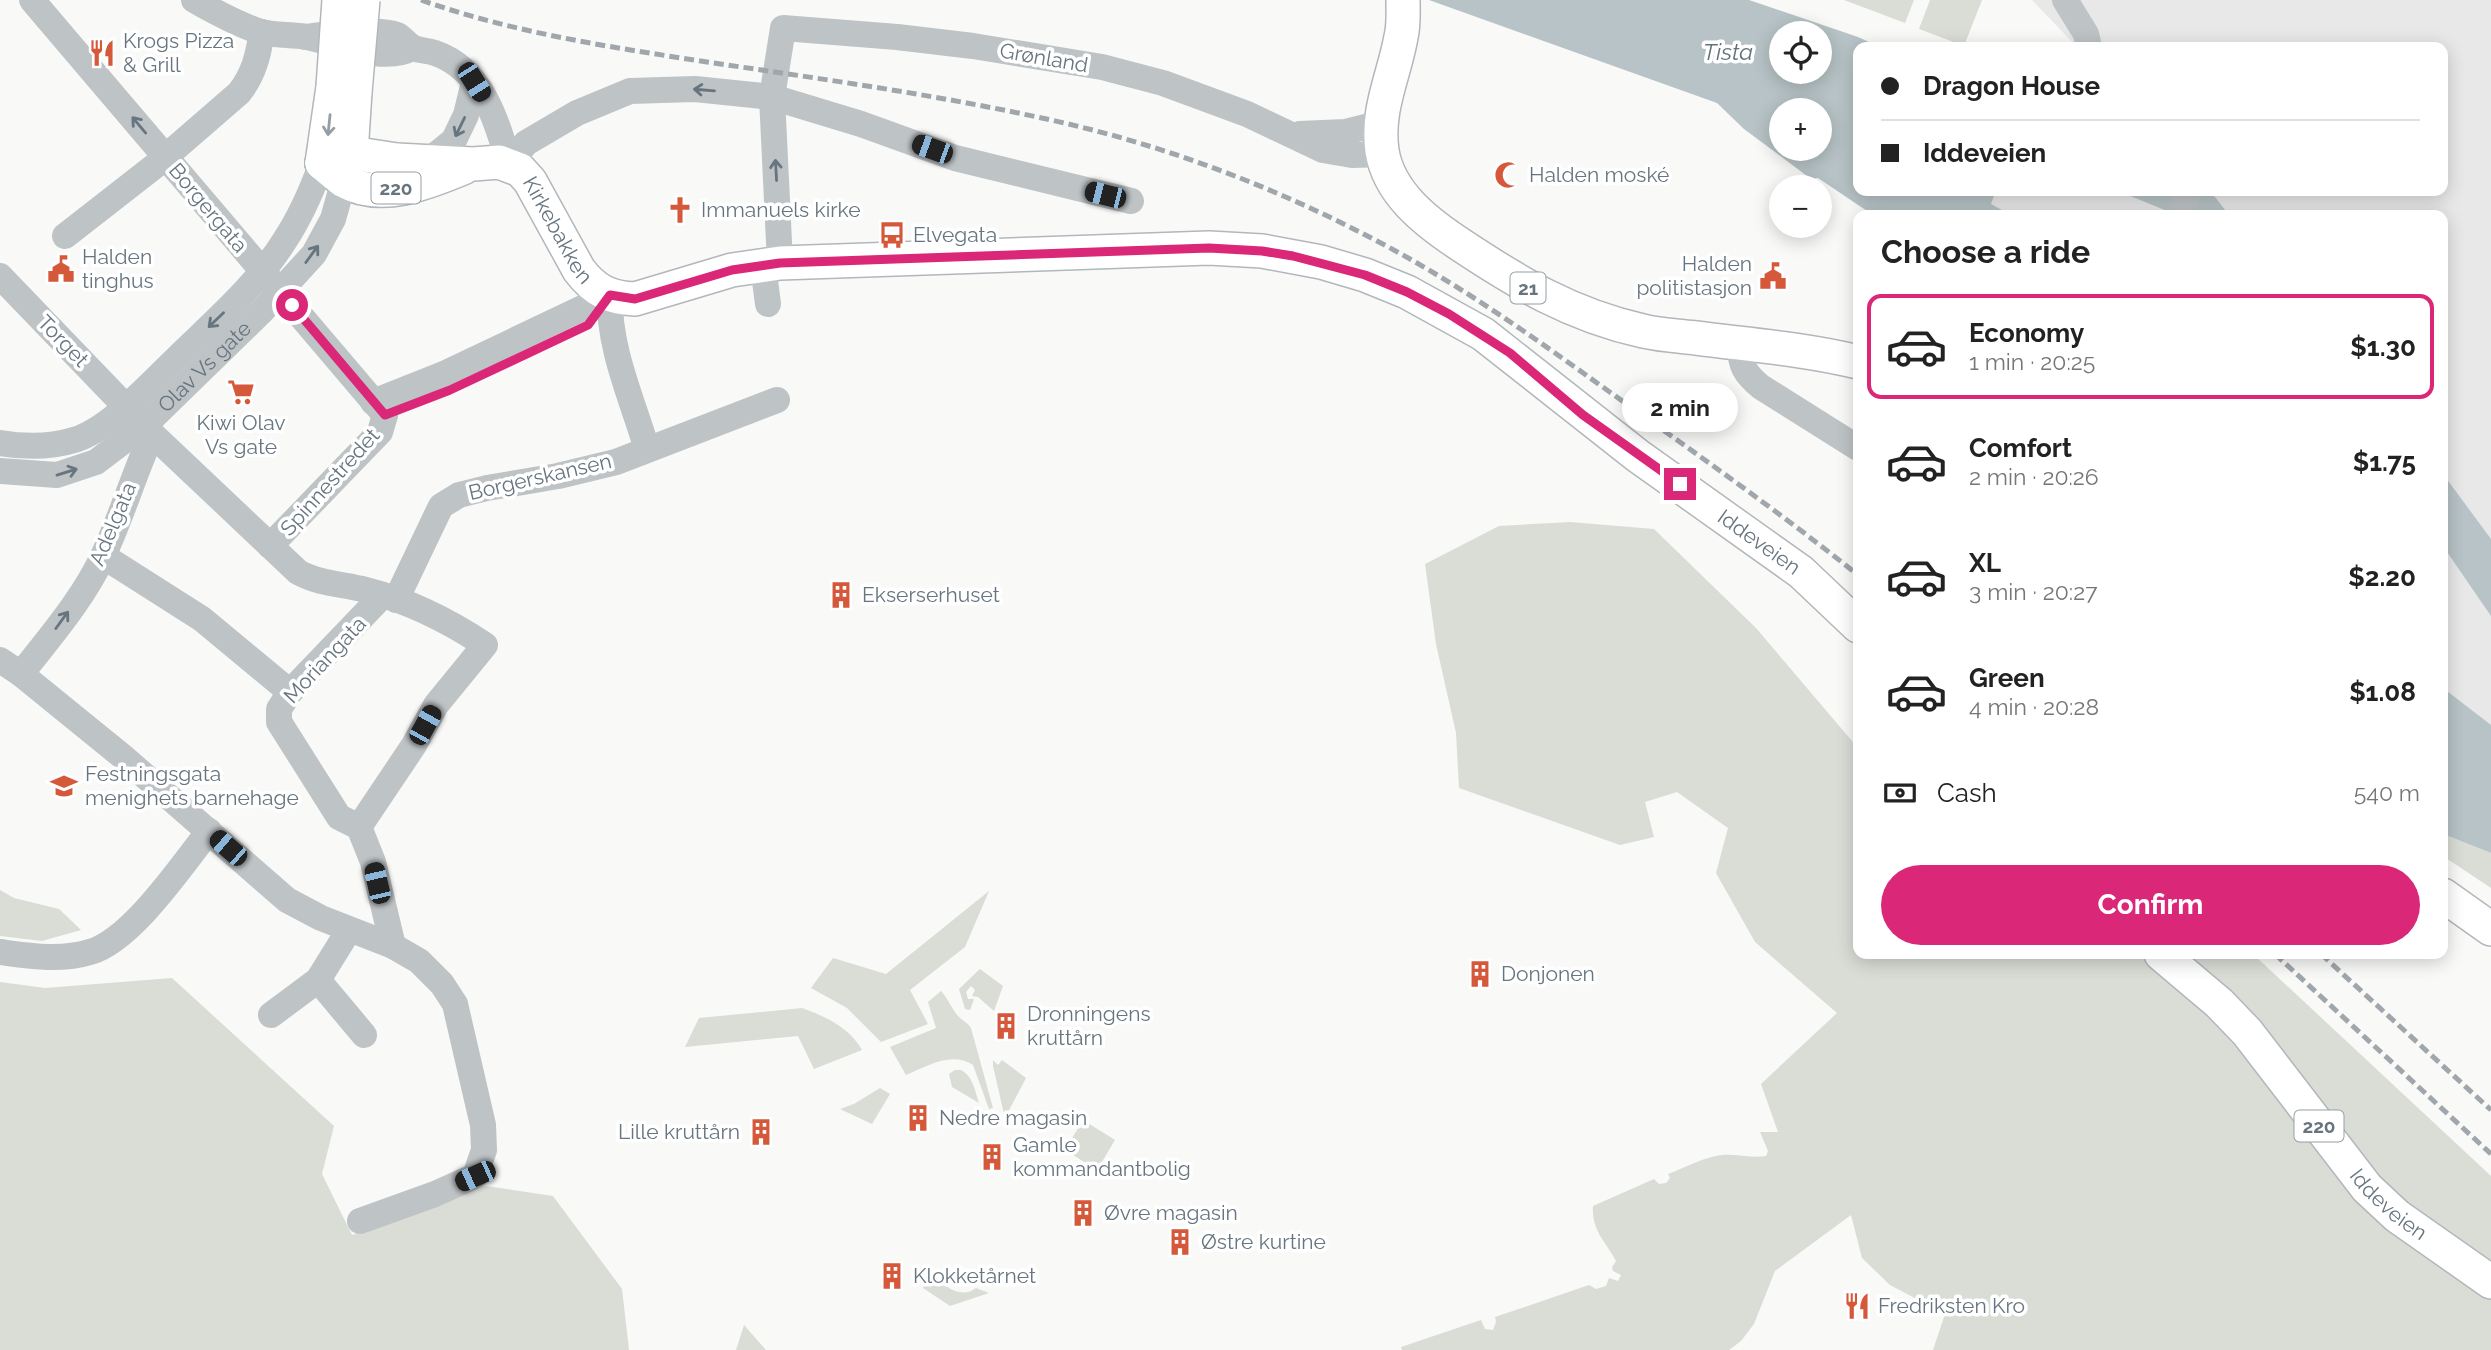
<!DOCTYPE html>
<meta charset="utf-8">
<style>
body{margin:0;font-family:Raleway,sans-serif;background:#f6f6f6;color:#222;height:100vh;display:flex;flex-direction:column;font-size:26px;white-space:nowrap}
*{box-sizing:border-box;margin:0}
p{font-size:23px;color:#767676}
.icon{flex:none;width:38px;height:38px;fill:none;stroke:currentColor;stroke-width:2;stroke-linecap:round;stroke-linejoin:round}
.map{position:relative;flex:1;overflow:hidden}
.panel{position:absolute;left:1853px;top:210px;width:595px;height:749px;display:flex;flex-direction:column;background:#fff;border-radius:14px;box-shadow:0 4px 18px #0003}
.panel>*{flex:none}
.guide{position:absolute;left:1853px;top:42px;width:595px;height:154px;border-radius:14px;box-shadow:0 4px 18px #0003;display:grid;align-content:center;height:154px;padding:0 28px;background:#fff}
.buttons{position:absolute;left:1769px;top:21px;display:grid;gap:14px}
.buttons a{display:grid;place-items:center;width:63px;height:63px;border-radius:50%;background:#fff;box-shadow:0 4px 18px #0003;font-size:35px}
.end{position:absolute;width:32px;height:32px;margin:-16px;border:9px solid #db2777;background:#fff;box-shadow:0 0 0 4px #fff}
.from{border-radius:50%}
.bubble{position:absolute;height:49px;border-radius:24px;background:#fff;box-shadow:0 4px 18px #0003;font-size:23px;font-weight:700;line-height:49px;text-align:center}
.car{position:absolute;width:21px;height:42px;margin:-21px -10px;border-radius:9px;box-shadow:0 0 5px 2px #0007;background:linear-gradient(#222 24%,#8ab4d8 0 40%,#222 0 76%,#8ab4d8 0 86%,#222 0)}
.guide b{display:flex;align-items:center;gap:24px;height:66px;font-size:26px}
.guide b+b{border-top:2px solid #e0e0e0}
.guide i{width:18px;height:18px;background:#222}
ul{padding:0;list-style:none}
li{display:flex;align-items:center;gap:21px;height:105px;margin:0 14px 10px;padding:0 14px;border:4px solid transparent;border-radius:14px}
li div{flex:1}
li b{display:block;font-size:26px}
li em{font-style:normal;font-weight:700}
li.on{border-color:#db2777}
li>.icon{width:63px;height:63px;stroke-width:1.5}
h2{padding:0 28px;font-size:32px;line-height:84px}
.pay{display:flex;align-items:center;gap:18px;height:77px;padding:0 28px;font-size:26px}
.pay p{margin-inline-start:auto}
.cta{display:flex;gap:14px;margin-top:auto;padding:14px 28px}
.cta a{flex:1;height:80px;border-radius:42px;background:#db2777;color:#fff;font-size:28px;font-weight:700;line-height:80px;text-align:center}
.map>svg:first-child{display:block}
</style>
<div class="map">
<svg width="2491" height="1350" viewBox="0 0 2491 1350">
<rect width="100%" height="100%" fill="#f9f9f7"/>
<path fill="#e7e8e7" d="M 2032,0 L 2491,0 L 2491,749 L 2443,714 L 2443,215 L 2003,215 L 1991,204 L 1996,191 L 2443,191 L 2443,47 L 2077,47 Z"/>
<g fill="#d9ddd6">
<path d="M 1844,0 L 1914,0 L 1905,23 Z"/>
<path d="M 1930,0 L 1982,0 L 1964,46 L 1919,29 Z"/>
<path d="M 1570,522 L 1654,529 L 1756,628 L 1858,748 L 1858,954 L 2253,954 L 2491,1176 L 2491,1350 L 1933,1350 L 1945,1314 L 1890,1285 L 1862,1258 L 1851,1215 L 1775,1271 L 1754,1324 L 1741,1341 L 1729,1350 L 1402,1350 L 1401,1347 L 1481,1320 L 1485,1329 L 1493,1330 L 1496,1322 L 1495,1317 L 1589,1285 L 1596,1289 L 1606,1286 L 1609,1278 L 1618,1281 L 1621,1275 L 1613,1271 L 1612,1267 L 1616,1261 C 1606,1242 1591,1230 1593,1206 L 1654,1179 L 1659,1184 L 1666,1183 L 1670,1178 L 1668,1174 C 1684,1168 1700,1159 1716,1156 C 1733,1152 1750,1159 1766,1156 L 1768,1151 L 1760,1132 L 1778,1132 L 1761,1084 L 1837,1013 L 1755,942 L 1716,873 L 1728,828 L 1677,792 L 1645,802 L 1654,837 L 1620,845 L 1459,788 L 1456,733 L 1436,644 L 1425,564 L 1499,526 Z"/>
<path d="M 2443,834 L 2491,853 L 2491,888 L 2443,856 Z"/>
<path d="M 0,890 L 14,898 L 59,909 L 81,930 L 42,941 L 0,936 Z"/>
<path d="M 989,891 L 965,947 L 910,990 L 928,1024 L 881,1042 L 847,1008 L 811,988 L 833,958 L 886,974 Z"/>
<path d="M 980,969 L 1003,986 L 994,1011 L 978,997 L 972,996 L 975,990 L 971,986 L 966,992 L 968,999 L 974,999 L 970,1010 L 965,1009 L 959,989 Z"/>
<path d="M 172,978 L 334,1126 L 322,1174 L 352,1235 L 486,1186 L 553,1196 L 622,1289 L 629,1350 L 0,1350 L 0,982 L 45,988 Z"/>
<path d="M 941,991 C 948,999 952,1009 958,1016 C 963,1021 967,1022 971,1028 L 993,1108 L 989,1109 L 973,1065 C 951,1051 928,1066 906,1075 L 890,1047 L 936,1028 L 928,1002 Z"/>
<path d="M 802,1008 C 825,1016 850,1028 862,1050 L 814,1069 L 798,1036 L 685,1047 L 699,1018 Z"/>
<path d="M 993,1060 L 998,1065 L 1002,1060 L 1026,1078 L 1007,1114 L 1004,1114 L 993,1066 Z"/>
<path d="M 961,1070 C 973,1076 975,1091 979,1103 L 952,1087 L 949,1074 L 955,1070 Z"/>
<path d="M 880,1088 L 890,1094 L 872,1124 L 840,1109 L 854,1104 Z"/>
<path d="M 1083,1120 L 1115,1140 L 1097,1170 L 1073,1155 L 1069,1143 Z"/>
<path d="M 941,1279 L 948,1281 L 945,1285 C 953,1292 966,1296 976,1288 L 989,1293 L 950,1306 L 923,1288 L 924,1285 L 935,1284 Z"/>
<path d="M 744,1325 L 766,1350 L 736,1350 Z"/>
</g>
<g fill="#b7c3c6" fill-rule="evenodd">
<path d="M 1429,0 L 1749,0 L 1858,37 L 1880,47 L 1858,47 L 1858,191 L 1996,191 L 1991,204 L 2011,215 L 1873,215 L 1818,178 L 1811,179 L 1744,129 L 1717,103 ZM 1782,33 L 1820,33 L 1820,72 L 1782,72 ZM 1820,110 L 1820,149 L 1782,149 L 1782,110 Z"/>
<path d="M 2118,191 L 2205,191 L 2215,197 L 2229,215 L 2177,215 Z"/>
<path d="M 2443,474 L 2491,539 L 2491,616 L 2443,546 Z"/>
<path d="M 2443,688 L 2491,725 L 2491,853 L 2443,834 Z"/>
</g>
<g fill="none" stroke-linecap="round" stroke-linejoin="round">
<defs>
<g id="major">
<path d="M 1403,0 C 1403,12 1404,25 1401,37 C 1394,76 1376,110 1382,151 C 1389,193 1425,221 1458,243 C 1518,283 1571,315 1643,331 C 1660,335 1678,336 1696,338 C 1750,345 1805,349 1858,362"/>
<path d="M 351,153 L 355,92"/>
<path id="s2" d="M 322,163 L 351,153 L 397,160 L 473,164 L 499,162 L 520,170 L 530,181 L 579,270 C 594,290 609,298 635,299 L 732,270 L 780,263 L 1209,248 L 1262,251 L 1321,262 L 1365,275 L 1407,292 L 1483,334 L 1638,456 L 1801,572 L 1858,626"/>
<path d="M 322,163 C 329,169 337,176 344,181 C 381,202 427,183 463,168"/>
<path d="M 322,163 L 333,87"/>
<path d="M 2443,895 L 2491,929"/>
<path id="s3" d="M 2161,954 L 2219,1003 L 2247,1032 L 2367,1188 L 2397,1216 L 2491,1282"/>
</g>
</defs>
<use href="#major" stroke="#b2b7bb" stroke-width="36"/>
<g stroke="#bec3c6" stroke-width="26">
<path d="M 32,0 L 385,415"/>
<path d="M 194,0 C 215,12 235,23 258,31 C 273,36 291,34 307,37 C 337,43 384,64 412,48"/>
<path d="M 2065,0 L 2086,34 L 2089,47"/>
<path d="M 306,37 C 327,34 378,27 397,35 C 403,38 407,45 414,48 C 420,51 428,50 435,53 C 482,69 497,121 509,164"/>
<path d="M 1300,134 L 1345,132 L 1381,123"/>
<path d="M 428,161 L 454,140 L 466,115 L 474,82"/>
<path d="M 509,164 L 526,143 L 577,113 L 630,91 L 695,89 L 772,97 L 861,124 L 955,158 L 1131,201"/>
<path d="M 2183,215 L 2187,191"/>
<path d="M 65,236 L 156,165 L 239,93 C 254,74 258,56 262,32"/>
<path d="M 780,263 L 772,97 L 783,28 L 897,37 L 973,46 L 1102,67 L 1163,83 L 1247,114 L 1323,150 L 1352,155 L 1383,154"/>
<path d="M 763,265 L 768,304"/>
<path d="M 0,276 L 152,434 C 134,474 122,515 104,554 C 84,598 50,637 21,674"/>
<path d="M 610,295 C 608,347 632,399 647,449"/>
<path d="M 1739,344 C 1741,366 1744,373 1761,387 L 1858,448"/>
<path d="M 373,402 L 446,373 L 610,295"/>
<path d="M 152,434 L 298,572 C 319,584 344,584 366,590 C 409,601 449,621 485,645 L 436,705 L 414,745 L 359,827"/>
<path d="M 0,443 C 24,447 51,447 74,440 C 109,430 151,383 177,358 C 215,321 257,285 285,240 C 301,216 312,190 322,163"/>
<path id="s1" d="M 0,471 L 57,475 L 96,462 L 145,425 L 262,311 L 314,254 L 333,219 L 349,162"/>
<path d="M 270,546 L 380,432 L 385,415"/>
<path d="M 103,556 L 202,619 L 290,692"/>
<path d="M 383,595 L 290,692 L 279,709 L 279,722 L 339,817 L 359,827 L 373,862 L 393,946"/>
<path d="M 396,600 L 441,506 L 459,495 L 487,488 L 558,476 L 616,462 L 777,400"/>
<path d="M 0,660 L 21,674 L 122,756 L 287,900 L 321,918 L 393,946 L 419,961 L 442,984 L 455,1004 L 483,1125 L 484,1150 L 475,1176 L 435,1194 L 360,1221"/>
<path d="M 0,952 C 30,956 60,961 90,952 C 132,940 182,865 209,831"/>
<path d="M 318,980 L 364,1035"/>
<path d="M 271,1015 L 318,980 L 349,930"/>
</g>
<use href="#major" stroke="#fff" stroke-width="33"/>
<g stroke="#a0a7ac" stroke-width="5" stroke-dasharray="10 5" stroke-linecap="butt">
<path d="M 421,0 C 514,33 610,47 707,62 C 822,79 938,95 1051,120 C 1164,145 1275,187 1377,241 C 1471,290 1556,354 1642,415 C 1715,467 1788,519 1858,575"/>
<path d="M 2275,954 L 2491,1154"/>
<path d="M 2321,954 L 2491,1110"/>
</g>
<defs>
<g id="major-bridge">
<path d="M 333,87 L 339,0"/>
<path d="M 355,92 L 363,0"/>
</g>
</defs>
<use href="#major-bridge" stroke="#b2b7bb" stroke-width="36" stroke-linecap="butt"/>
<use href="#major-bridge" stroke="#fff" stroke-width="33"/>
</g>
<defs><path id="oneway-shaft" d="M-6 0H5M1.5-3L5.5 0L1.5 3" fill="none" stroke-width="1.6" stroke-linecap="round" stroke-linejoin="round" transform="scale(1.75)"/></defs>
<g stroke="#66757f">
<use href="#oneway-shaft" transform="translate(704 90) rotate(-175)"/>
<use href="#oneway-shaft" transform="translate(139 125) rotate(-130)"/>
<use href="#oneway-shaft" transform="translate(460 127) rotate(116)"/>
<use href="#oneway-shaft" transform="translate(776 170) rotate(-93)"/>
<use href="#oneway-shaft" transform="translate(312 254) rotate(-54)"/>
<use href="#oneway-shaft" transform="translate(216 320) rotate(136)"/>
<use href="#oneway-shaft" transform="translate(67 472) rotate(-17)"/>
<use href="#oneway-shaft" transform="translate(62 620) rotate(-54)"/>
</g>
<use stroke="#949ea5" href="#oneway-shaft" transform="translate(329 125) rotate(96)"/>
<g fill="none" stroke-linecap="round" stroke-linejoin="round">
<path stroke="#db2777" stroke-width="9" d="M 292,305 L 385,415 L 450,390 L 588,325 L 610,295 L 635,299 L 732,270 L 780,263 L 1209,248 L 1262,251 L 1293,256 L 1365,275 L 1407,292 L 1449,314 L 1510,353 L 1583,415 L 1680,484"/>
</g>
<defs>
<symbol id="restaurant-bare" viewBox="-9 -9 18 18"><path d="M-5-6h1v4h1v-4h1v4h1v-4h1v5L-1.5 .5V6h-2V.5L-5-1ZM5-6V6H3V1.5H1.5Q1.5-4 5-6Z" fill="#d5583a" stroke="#fff" stroke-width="2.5" paint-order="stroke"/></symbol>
<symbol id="mosque-bare" viewBox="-9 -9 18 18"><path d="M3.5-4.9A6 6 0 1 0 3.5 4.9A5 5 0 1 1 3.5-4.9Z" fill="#d5583a" stroke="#fff" stroke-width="2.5" paint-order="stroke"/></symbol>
<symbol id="church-bare" viewBox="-9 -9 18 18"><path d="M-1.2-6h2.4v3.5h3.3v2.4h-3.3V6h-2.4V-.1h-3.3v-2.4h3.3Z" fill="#d5583a" stroke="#fff" stroke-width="2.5" paint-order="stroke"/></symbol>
<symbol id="bus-bare" viewBox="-9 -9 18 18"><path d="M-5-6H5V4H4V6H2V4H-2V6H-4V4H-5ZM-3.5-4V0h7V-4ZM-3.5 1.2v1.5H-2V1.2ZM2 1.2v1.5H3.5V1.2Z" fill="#d5583a" stroke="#fff" stroke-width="2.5" paint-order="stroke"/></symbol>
<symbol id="civic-bare" viewBox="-9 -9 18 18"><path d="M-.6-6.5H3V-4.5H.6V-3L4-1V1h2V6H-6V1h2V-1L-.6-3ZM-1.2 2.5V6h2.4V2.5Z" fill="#d5583a" stroke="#fff" stroke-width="2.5" paint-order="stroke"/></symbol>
<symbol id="supermarket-bare" viewBox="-9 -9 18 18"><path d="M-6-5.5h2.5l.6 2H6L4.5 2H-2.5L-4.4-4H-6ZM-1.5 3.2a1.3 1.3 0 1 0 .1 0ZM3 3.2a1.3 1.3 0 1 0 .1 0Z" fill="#d5583a" stroke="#fff" stroke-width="2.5" paint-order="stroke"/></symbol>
<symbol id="building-bare" viewBox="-9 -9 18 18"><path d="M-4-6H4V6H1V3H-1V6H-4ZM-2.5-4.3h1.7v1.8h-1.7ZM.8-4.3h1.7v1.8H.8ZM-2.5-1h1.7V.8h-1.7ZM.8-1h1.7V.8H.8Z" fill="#d5583a" stroke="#fff" stroke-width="2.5" paint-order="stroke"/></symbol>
<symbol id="school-bare" viewBox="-9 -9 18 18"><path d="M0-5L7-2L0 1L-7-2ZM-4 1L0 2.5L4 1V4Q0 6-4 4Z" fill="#d5583a" stroke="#fff" stroke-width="2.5" paint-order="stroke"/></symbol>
</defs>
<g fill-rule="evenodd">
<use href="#restaurant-bare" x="83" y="34" width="38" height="38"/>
<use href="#mosque-bare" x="1489" y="156" width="38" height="38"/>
<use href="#church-bare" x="661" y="191" width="38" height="38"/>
<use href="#bus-bare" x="873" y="216" width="38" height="38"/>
<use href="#civic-bare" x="42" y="250" width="38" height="38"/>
<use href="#civic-bare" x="1754" y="257" width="38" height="38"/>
<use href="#supermarket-bare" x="222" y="373" width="38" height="38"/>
<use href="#building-bare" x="822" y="576" width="38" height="38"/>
<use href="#school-bare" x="45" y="767" width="38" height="38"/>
<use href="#building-bare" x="1461" y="955" width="38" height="38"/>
<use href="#building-bare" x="987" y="1007" width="38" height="38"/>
<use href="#building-bare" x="899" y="1099" width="38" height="38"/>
<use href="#building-bare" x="742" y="1113" width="38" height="38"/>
<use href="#building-bare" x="973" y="1138" width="38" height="38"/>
<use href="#building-bare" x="1064" y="1194" width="38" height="38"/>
<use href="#building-bare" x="1161" y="1223" width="38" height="38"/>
<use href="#building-bare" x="873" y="1257" width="38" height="38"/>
<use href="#restaurant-bare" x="1838" y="1287" width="38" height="38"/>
</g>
<g text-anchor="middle" stroke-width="7" stroke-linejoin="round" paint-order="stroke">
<g fill="#fff" stroke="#949ea5" stroke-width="2">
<rect x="371.5" y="172.5" width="49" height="31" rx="5"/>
<rect x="1510.5" y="272.5" width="35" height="31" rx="5"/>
<rect x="2294.5" y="1110.5" width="49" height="31" rx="5"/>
</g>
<g font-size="19" font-weight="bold" fill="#66757f">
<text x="396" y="195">220</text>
<text x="1528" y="295">21</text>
<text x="2319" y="1133">220</text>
</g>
<g font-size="21" fill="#66757f" stroke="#fff" text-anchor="start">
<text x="123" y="48">Krogs Pizza<tspan x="123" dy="24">&amp; Grill</tspan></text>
<text x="1529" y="182">Halden moské</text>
<text x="701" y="217">Immanuels kirke</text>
<text x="913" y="242">Elvegata</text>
<text x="82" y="264">Halden<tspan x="82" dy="24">tinghus</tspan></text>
<text x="1752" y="271" text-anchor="end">Halden<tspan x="1752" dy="24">politistasjon</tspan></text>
<text x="241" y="430" text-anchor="middle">Kiwi Olav<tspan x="241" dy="24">Vs gate</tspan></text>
<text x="862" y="602">Ekserserhuset</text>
<text x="85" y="781">Festningsgata<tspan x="85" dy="24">menighets barnehage</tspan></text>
<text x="1501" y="981">Donjonen</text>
<text x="1027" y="1021">Dronningens<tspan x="1027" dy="24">kruttårn</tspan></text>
<text x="939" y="1125">Nedre magasin</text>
<text x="740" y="1139" text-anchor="end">Lille kruttårn</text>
<text x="1013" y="1152">Gamle<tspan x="1013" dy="24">kommandantbolig</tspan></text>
<text x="1104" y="1220">Øvre magasin</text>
<text x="1201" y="1249">Østre kurtine</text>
<text x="913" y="1283">Klokketårnet</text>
<text x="1878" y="1313">Fredriksten Kro</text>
</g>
<g font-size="21" fill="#66757f" stroke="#fff">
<text transform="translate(1044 58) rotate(10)" y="7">Grønland</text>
<text transform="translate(208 208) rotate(50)" y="7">Borgergata</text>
<text dy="7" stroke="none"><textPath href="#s2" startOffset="273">Kirkebakken</textPath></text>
<text transform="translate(63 341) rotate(46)" y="7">Torget</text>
<text dy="7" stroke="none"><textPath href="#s1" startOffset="243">Olav Vs gate</textPath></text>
<text transform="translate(540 477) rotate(-13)" y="7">Borgerskansen</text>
<text transform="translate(330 482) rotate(-48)" y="7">Spinnestredet</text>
<text transform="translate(113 524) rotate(-67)" y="7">Adelgata</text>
<text dy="7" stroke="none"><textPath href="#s2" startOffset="1600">Iddeveien</textPath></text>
<text transform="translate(325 660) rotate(-47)" y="7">Moriangata</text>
<text dy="7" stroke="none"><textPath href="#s3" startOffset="340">Iddeveien</textPath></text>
</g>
<g font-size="23" font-style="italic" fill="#617379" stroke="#fff">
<text x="1728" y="60">Tista</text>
</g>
</g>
</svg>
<div class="buttons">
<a><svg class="icon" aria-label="locate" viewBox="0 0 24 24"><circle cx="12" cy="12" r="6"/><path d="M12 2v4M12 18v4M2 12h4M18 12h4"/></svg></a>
<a>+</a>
<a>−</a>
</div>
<i class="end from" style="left:292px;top:305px"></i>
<i class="end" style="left:1680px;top:484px"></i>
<div class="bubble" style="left:1622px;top:383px;width:116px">2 min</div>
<i class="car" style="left:474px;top:82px;rotate:148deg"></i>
<i class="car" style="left:932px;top:149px;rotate:290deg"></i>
<i class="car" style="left:1105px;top:195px;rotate:284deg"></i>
<i class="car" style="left:425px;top:725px;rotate:29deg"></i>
<i class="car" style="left:228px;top:848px;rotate:311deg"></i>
<i class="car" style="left:377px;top:883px;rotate:347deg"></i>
<i class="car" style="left:475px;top:1176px;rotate:246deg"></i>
<div class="guide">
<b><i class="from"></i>Dragon House</b>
<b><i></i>Iddeveien</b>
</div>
<section class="panel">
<h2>Choose a ride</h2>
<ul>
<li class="on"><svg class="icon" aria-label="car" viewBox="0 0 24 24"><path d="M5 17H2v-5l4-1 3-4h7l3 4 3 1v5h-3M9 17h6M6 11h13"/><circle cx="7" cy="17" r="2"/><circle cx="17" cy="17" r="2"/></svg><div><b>Economy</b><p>1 min · 20:25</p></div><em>$1.30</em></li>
<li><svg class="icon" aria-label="car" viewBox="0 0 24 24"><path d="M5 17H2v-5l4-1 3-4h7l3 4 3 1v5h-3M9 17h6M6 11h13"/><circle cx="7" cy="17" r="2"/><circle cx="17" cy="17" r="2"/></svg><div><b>Comfort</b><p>2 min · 20:26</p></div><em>$1.75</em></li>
<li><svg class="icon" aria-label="car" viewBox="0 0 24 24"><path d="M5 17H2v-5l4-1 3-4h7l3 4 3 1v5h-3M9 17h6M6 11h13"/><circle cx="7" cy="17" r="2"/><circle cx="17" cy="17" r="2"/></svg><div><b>XL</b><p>3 min · 20:27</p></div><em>$2.20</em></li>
<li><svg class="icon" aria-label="car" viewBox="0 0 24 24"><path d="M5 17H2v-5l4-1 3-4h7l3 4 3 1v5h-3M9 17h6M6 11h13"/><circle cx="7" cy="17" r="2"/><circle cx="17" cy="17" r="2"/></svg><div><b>Green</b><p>4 min · 20:28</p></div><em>$1.08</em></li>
</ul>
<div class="pay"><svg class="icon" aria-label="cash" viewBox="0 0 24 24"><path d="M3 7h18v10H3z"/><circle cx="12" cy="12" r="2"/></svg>Cash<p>540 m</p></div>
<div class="cta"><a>Confirm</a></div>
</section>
</div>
